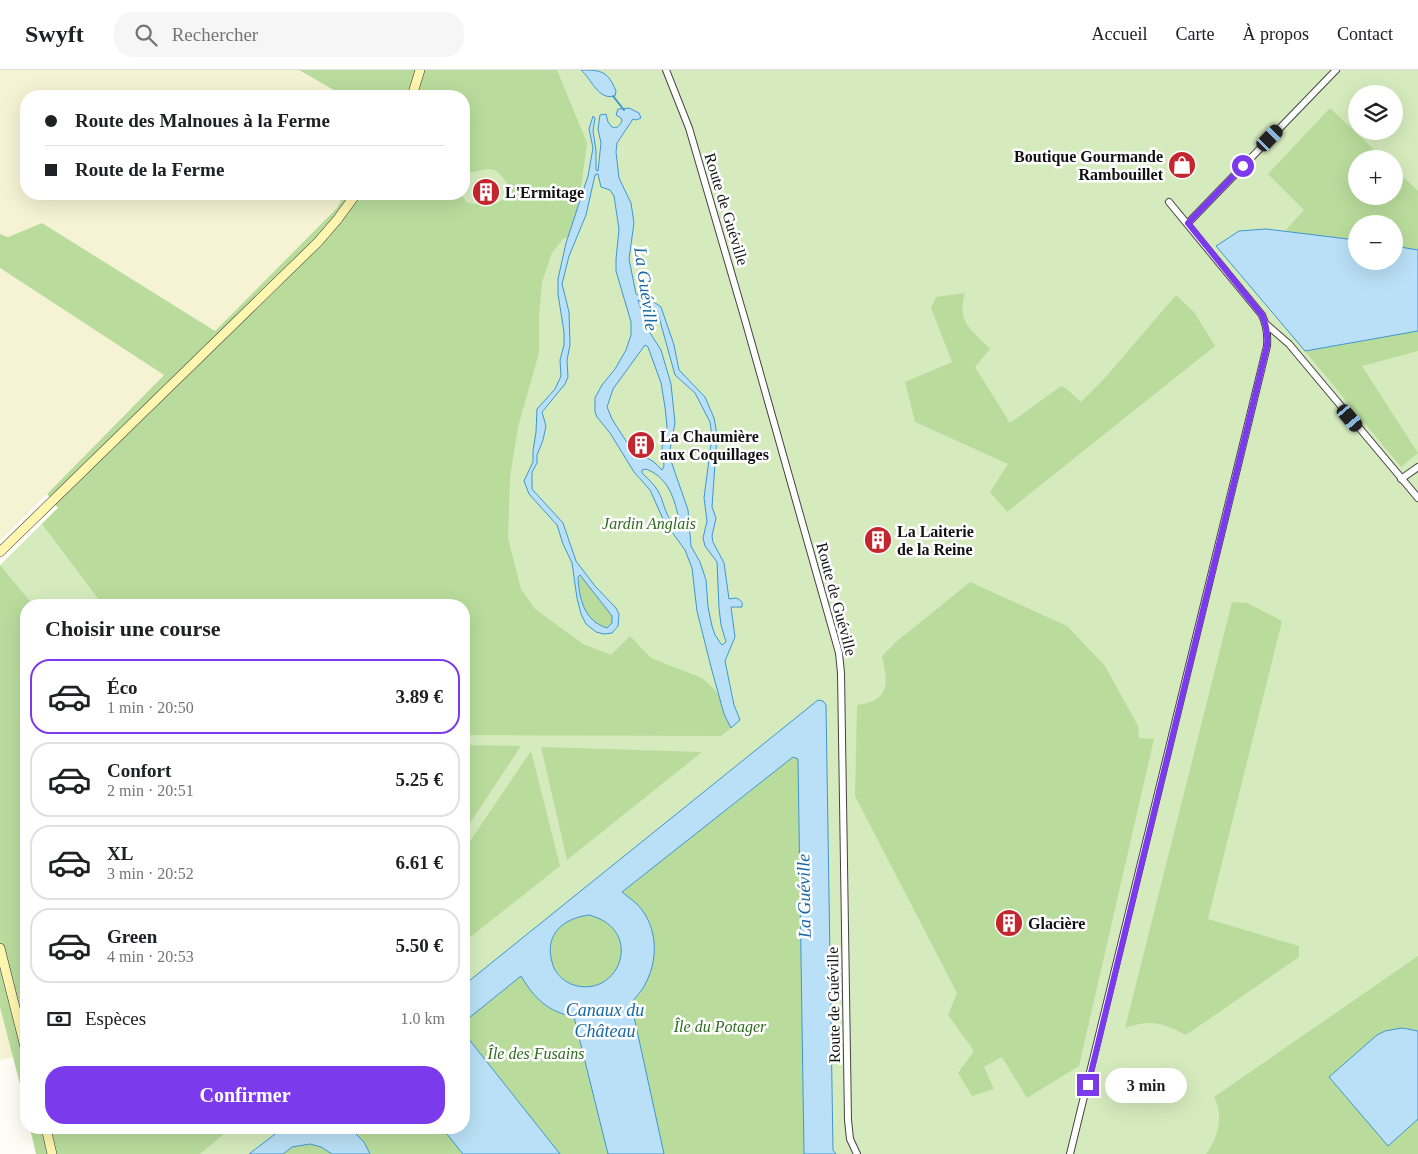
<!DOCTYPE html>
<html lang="fr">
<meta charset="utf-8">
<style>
body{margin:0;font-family:"Times New Roman",serif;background:#f6f6f6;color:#202124;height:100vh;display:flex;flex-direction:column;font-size:19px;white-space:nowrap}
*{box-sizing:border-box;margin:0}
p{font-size:16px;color:#757577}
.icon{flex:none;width:28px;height:28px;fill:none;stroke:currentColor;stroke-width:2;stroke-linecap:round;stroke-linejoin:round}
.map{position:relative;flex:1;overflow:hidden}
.details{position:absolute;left:20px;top:529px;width:450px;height:535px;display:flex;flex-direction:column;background:#fff;border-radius:20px;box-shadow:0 5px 20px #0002}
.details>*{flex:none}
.hud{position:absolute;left:20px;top:20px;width:450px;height:110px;border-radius:20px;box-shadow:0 5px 20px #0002;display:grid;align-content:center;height:110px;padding:0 25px;background:#fff}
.tools{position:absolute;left:1348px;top:15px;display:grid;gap:10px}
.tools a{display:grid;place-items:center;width:55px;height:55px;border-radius:50%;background:#fff;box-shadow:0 5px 20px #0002;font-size:25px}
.end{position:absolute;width:22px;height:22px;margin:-11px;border:6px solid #7c3aed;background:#fff;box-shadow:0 0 0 2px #fff}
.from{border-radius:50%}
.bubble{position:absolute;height:35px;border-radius:18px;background:#fff;box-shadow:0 5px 20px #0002;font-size:16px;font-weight:700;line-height:35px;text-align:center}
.car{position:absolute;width:15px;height:30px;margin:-15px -8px;border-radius:6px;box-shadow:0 0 4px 1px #0007;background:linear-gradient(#222 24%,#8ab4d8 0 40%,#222 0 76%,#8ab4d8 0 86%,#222 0)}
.hud b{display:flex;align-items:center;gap:18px;height:48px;font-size:19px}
.hud b+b{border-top:1px solid #e0e0e0}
.hud i{width:12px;height:12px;background:#202124}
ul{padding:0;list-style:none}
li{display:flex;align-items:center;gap:15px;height:75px;margin:0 10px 8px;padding:0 15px;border:2px solid #e0e0e0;border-radius:20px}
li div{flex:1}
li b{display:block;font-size:19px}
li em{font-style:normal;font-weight:700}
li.current{border-color:#7c3aed}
li>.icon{width:45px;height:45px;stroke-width:1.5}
h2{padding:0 25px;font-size:22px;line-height:60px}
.pay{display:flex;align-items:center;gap:12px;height:55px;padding:0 25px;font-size:19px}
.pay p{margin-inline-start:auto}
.primary-button{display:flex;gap:10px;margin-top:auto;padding:10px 25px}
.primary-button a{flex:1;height:58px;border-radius:20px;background:#7c3aed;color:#fff;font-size:20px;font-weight:700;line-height:58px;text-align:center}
header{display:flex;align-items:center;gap:30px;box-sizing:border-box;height:70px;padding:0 25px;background:#fff;border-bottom:1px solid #e0e0e0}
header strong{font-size:24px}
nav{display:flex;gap:28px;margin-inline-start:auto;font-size:18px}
.search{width:350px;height:45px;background:#f6f6f6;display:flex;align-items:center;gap:12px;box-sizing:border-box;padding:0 18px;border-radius:20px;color:#757577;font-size:19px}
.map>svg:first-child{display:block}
</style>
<header>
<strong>Swyft</strong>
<div class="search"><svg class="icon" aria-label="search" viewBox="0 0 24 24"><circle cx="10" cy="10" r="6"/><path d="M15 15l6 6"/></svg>Rechercher</div>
<nav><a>Accueil</a><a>Carte</a><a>À propos</a><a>Contact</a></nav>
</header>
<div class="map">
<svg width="1418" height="1084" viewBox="0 0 1418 1084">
<rect width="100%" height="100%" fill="#fffdf5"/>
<g fill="#f6f3d4">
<path d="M 0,0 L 299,0 L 344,26 L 26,26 L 26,124 L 345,124 L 337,138 L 215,261 L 42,153 L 8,167 L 0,164 Z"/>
<path d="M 0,198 L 164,305 L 0,471 Z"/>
<path d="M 0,900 L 21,985 L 0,990 Z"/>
</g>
<path fill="#d5ebbd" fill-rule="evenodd" d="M 428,0 L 1418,0 L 1418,1084 L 66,1084 L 58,1058 L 464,1058 L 464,535 L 26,535 L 0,495 L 334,166 L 364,124 L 464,124 L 464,26 ZM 1356,24 L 1394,24 L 1394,61 L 1356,61 ZM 1356,89 L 1394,89 L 1394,126 L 1356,126 ZM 1356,154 L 1394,154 L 1394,191 L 1356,191 Z"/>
<g fill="#b9dc9c">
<path d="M 299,0 L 557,0 L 587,73 L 575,164 L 563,169 L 552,183 L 542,212 L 539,246 L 539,283 L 518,357 L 510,407 L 508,468 L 521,519 L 535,539 L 583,574 L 611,585 L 630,566 L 651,588 L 702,608 L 714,619 L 721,628 L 724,644 L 731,658 L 721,666 L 464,665 L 464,535 L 103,535 L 42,454 L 58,438 L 47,424 L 164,305 L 0,198 L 0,164 L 8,167 L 42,153 L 215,261 L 337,138 L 345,124 L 461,124 L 466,132 C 485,136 502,140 509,117 C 493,90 489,101 466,103 L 464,109 L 464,26 L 344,26 Z"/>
<path d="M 1330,38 L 1384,89 L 1356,89 L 1356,126 L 1394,126 L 1394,98 L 1418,121 L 1418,180 L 1394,176 L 1394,154 L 1356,154 L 1356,170 L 1285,161 L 1304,140 L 1268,104 Z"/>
<path d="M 965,223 C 956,252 972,260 990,279 L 975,297 L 1010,353 L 1061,316 L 1068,320 L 1081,332 L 1104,309 L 1176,225 L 1194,242 L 1215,276 L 1007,442 L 990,422 L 1008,394 L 915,352 L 905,312 L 952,292 L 931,238 L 936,227 Z"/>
<path d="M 1418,261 L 1418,281 L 1362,296 L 1418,383 L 1401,397 L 1305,281 Z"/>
<path d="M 0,495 L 33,535 L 26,535 L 26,1013 L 20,1014 L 0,937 Z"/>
<path d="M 580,505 L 612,546 L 612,553 L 607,558 C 599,555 591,552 587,545 C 580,534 576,516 580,505 Z"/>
<path d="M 970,512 L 1067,556 L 1105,596 L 1138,656 L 1139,668 L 1154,669 L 1079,996 L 1027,1028 L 1002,987 L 984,997 L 994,1019 L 972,1026 L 958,1003 L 974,981 L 948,945 L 957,923 L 855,726 L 857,635 C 891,631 888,612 882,586 L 896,572 Z"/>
<path d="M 1232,532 L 1247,533 L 1282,551 L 1208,849 L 1299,876 L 1299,887 L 1186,965 C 1161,953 1152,949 1125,958 Z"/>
<path d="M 464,675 L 521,676 L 464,762 Z"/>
<path d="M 541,677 L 702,682 L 567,790 Z"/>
<path d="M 531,681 L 560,796 L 464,872 L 464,780 Z"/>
<path d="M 793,686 L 798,689 L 804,1084 L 664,1084 L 631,932 C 648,913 654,903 652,877 C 650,847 645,841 622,822 Z"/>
<circle cx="586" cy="881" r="36"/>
<path d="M 1418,886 L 1418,1084 L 1206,1084 C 1218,1068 1224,1045 1214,1027 Z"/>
<path d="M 521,905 C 536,928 546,941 574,947 L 608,1084 L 560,1084 L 464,963 L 464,952 Z"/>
<path d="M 30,1058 L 231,1058 L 200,1084 L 36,1084 Z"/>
<path d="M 350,1058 L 442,1058 L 463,1084 L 370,1084 L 364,1072 Z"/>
<path d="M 310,1074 L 321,1077 L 332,1084 L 283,1084 L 292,1077 Z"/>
</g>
<g fill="#b9e0f7" stroke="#3f96cf" fill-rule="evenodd">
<path d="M 581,0 C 601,0 608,1 616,21 L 615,26 C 598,31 591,8 581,0 Z"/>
<path d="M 629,38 L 639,43 L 641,48 L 636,50 L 633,49 L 617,73 L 616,82 L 619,108 L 631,133 L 634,153 L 629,189 L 636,224 L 654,232 L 661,237 L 674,275 L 679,300 L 705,327 L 714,348 L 717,365 L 712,437 L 716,448 L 712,466 L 713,472 L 724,493 L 729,529 L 736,528 C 741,530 743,532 742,537 L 731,537 L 735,567 L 725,591 L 734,635 L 740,650 L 731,658 L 724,644 L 711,597 L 697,541 L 692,498 L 685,480 L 664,451 L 650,420 L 634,402 L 610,363 L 597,347 L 595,342 L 595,328 L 602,315 L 615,299 L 626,280 L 631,265 L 631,252 L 616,201 L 616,189 L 619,159 L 614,126 L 610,120 L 601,117 L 598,104 L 595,105 L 586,145 L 569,186 L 562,214 L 569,242 L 570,275 L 567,290 L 568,307 L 565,314 L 542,342 L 546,356 L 543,370 L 537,385 L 537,393 L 532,402 L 532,419 L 563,453 L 576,491 L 595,516 L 616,538 L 619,544 L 618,556 L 612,563 L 604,564 L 596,562 L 586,554 L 581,544 L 577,528 L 572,493 L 563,474 L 557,455 L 529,424 L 524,411 L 533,392 L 533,381 L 536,362 L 537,339 L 555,319 L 561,306 L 560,290 L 564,275 L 564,262 L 558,224 L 558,209 L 566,173 L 588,106 L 593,78 L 589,59 L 593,46 L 595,48 L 593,61 L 596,80 L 596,100 L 598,101 L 601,73 L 598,59 L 600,45 L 606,44 L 608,52 L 612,57 C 617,59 621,55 622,50 L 621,48 L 616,45 L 618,39 ZM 638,230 L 650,235 L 657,240 L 675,305 L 695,323 L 710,352 L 712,366 L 704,428 L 707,451 L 703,468 L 705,476 L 717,492 L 719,538 L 721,555 L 726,572 L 722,575 L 715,565 L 712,556 L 708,537 L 706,510 L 700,492 L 691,476 L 688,440 L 669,385 L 675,353 L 671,314 L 661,280 L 647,258 ZM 645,275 L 648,277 L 661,313 L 665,337 L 667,357 L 662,377 L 664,396 L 662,400 L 654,392 L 639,383 L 626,371 L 612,349 L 607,337 L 613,319 ZM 646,399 C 672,409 675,434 681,457 C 665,453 665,432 658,421 C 654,414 647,408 642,403 L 642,400 ZM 580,505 L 612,546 L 612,553 L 607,558 C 584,551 579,528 578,507 Z"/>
<path d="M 1266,159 L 1356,170 L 1356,191 L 1394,191 L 1394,176 L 1418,180 L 1418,261 L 1305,281 L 1216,176 L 1239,161 Z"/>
<path d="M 818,630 L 823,631 L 826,635 L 833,1080 L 836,1084 L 804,1084 L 798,689 L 793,687 L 622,822 C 627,826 632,830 637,834 C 659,857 659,892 643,918 C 640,923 635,928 631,933 L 664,1084 L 608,1084 L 574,947 C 547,941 535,929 521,906 L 464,952 L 464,915 ZM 589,845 C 647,860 618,932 571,914 C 562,910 554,902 552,892 C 544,864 564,848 589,845 Z"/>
<path d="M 1402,958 L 1418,961 L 1418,1049 L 1388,1076 L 1329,1007 L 1377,965 L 1385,961 Z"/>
<path d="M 464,963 L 560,1084 L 463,1084 L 442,1058 L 464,1058 Z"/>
<path d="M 283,1058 L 350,1058 L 364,1072 L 370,1084 L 332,1084 L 321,1077 L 310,1074 L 292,1077 L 283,1084 L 249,1084 Z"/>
</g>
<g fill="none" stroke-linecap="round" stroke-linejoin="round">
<path stroke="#3f96cf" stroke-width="2" d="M 613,26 L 624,40"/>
<defs>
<g id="minor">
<path d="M 666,0 L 689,58 L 745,250 L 839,583 L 841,603 L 848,1050 L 850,1069 L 857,1084"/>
<path d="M 1188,153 L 1336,0"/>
<path d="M 1266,254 L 1289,274 L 1418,428"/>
<path d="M 1401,409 L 1418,397"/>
<path d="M 1070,1084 L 1267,276 C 1268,264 1267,256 1262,245 L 1169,132"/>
</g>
<g id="secondary">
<path d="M 412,26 L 420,0"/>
<path d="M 0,482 L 318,172 L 337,150 L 356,124"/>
<path d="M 0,878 L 26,981"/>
<path d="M 46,1058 L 52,1084"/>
</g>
</defs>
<use href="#minor" stroke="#444" stroke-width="8"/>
<use href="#secondary" stroke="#333" stroke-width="10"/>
<use href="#minor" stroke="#fff" stroke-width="6"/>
<use href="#secondary" stroke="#fff6b0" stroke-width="9"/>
</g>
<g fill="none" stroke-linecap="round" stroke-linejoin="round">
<path stroke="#7c3aed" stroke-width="6" d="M 1088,1015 L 1267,276 C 1268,264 1267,256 1262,245 L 1188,153 L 1243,96"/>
</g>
<defs>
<symbol id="shop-disc" viewBox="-11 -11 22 22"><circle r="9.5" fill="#c4262e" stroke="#fff"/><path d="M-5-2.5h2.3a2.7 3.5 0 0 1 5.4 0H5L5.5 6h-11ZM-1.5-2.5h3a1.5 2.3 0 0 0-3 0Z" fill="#fff"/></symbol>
<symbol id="building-disc" viewBox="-11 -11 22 22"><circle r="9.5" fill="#c4262e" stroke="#fff"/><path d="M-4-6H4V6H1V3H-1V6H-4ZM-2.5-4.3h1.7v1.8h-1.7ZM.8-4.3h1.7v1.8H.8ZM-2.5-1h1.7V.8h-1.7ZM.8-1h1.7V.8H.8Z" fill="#fff"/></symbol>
</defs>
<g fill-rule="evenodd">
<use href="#shop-disc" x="1166" y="79" width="32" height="32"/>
<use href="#building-disc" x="470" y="106" width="32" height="32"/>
<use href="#building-disc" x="625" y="359" width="32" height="32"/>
<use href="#building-disc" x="862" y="454" width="32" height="32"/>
<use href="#building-disc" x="993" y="837" width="32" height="32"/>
</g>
<g text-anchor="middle" stroke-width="5" stroke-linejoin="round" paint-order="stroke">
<g font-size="16" font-weight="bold" fill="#111" stroke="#fff" text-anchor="start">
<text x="1163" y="92" text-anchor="end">Boutique Gourmande<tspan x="1163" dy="18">Rambouillet</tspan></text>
<text x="505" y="128">L'Ermitage</text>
<text x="660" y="372">La Chaumière<tspan x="660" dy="18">aux Coquillages</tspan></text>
<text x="897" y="467">La Laiterie<tspan x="897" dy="18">de la Reine</tspan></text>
<text x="1028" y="859">Glacière</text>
</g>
<g font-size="16" fill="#111" stroke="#fff">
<text transform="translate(727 139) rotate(73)" y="6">Route de Guéville</text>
<text transform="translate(837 529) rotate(75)" y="6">Route de Guéville</text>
<text transform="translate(833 935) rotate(-91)" y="6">Route de Guéville</text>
</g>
<g font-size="16" font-style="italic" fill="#2f6b1f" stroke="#fff">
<text x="649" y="459">Jardin Anglais</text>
<text x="720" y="962">Île du Potager</text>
<text x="536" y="989">Île des Fusains</text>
</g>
<g font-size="18" font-style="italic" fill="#1768a6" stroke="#fff">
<text transform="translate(646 219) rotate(82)" y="6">La Guéville</text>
<text transform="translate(804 826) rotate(-91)" y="6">La Guéville</text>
<text x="605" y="946">Canaux du<tspan x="605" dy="21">Château</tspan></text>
</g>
</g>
</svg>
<div class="tools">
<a><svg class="icon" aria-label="layers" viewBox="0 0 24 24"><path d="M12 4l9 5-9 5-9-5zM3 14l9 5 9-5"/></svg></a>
<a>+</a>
<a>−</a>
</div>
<i class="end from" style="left:1243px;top:96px"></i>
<i class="end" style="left:1088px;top:1015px"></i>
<div class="bubble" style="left:1105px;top:998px;width:82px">3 min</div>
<i class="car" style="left:1270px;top:68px;rotate:44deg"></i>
<i class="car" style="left:1350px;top:348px;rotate:140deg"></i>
<div class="hud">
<b><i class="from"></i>Route des Malnoues à la Ferme</b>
<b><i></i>Route de la Ferme</b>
</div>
<section class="details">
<h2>Choisir une course</h2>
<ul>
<li class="current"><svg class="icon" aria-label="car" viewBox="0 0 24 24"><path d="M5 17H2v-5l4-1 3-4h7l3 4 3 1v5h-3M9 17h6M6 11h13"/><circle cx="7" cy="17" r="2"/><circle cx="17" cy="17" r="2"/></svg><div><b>Éco</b><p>1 min · 20:50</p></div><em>3.89 €</em></li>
<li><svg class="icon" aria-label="car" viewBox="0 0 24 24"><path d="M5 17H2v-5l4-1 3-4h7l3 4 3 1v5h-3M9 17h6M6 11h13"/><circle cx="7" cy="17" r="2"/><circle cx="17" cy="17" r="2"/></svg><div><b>Confort</b><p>2 min · 20:51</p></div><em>5.25 €</em></li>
<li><svg class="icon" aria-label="car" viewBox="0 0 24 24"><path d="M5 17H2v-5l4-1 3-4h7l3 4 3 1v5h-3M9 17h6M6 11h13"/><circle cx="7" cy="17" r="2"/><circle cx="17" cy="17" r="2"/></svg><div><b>XL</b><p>3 min · 20:52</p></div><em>6.61 €</em></li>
<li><svg class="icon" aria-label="car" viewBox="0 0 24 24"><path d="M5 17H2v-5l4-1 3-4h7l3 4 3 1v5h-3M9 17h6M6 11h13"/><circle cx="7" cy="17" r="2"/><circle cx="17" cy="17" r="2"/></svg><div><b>Green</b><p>4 min · 20:53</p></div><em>5.50 €</em></li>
</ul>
<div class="pay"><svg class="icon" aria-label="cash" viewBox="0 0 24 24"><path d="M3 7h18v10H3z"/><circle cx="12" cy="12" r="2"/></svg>Espèces<p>1.0 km</p></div>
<div class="primary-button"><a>Confirmer</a></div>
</section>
</div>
